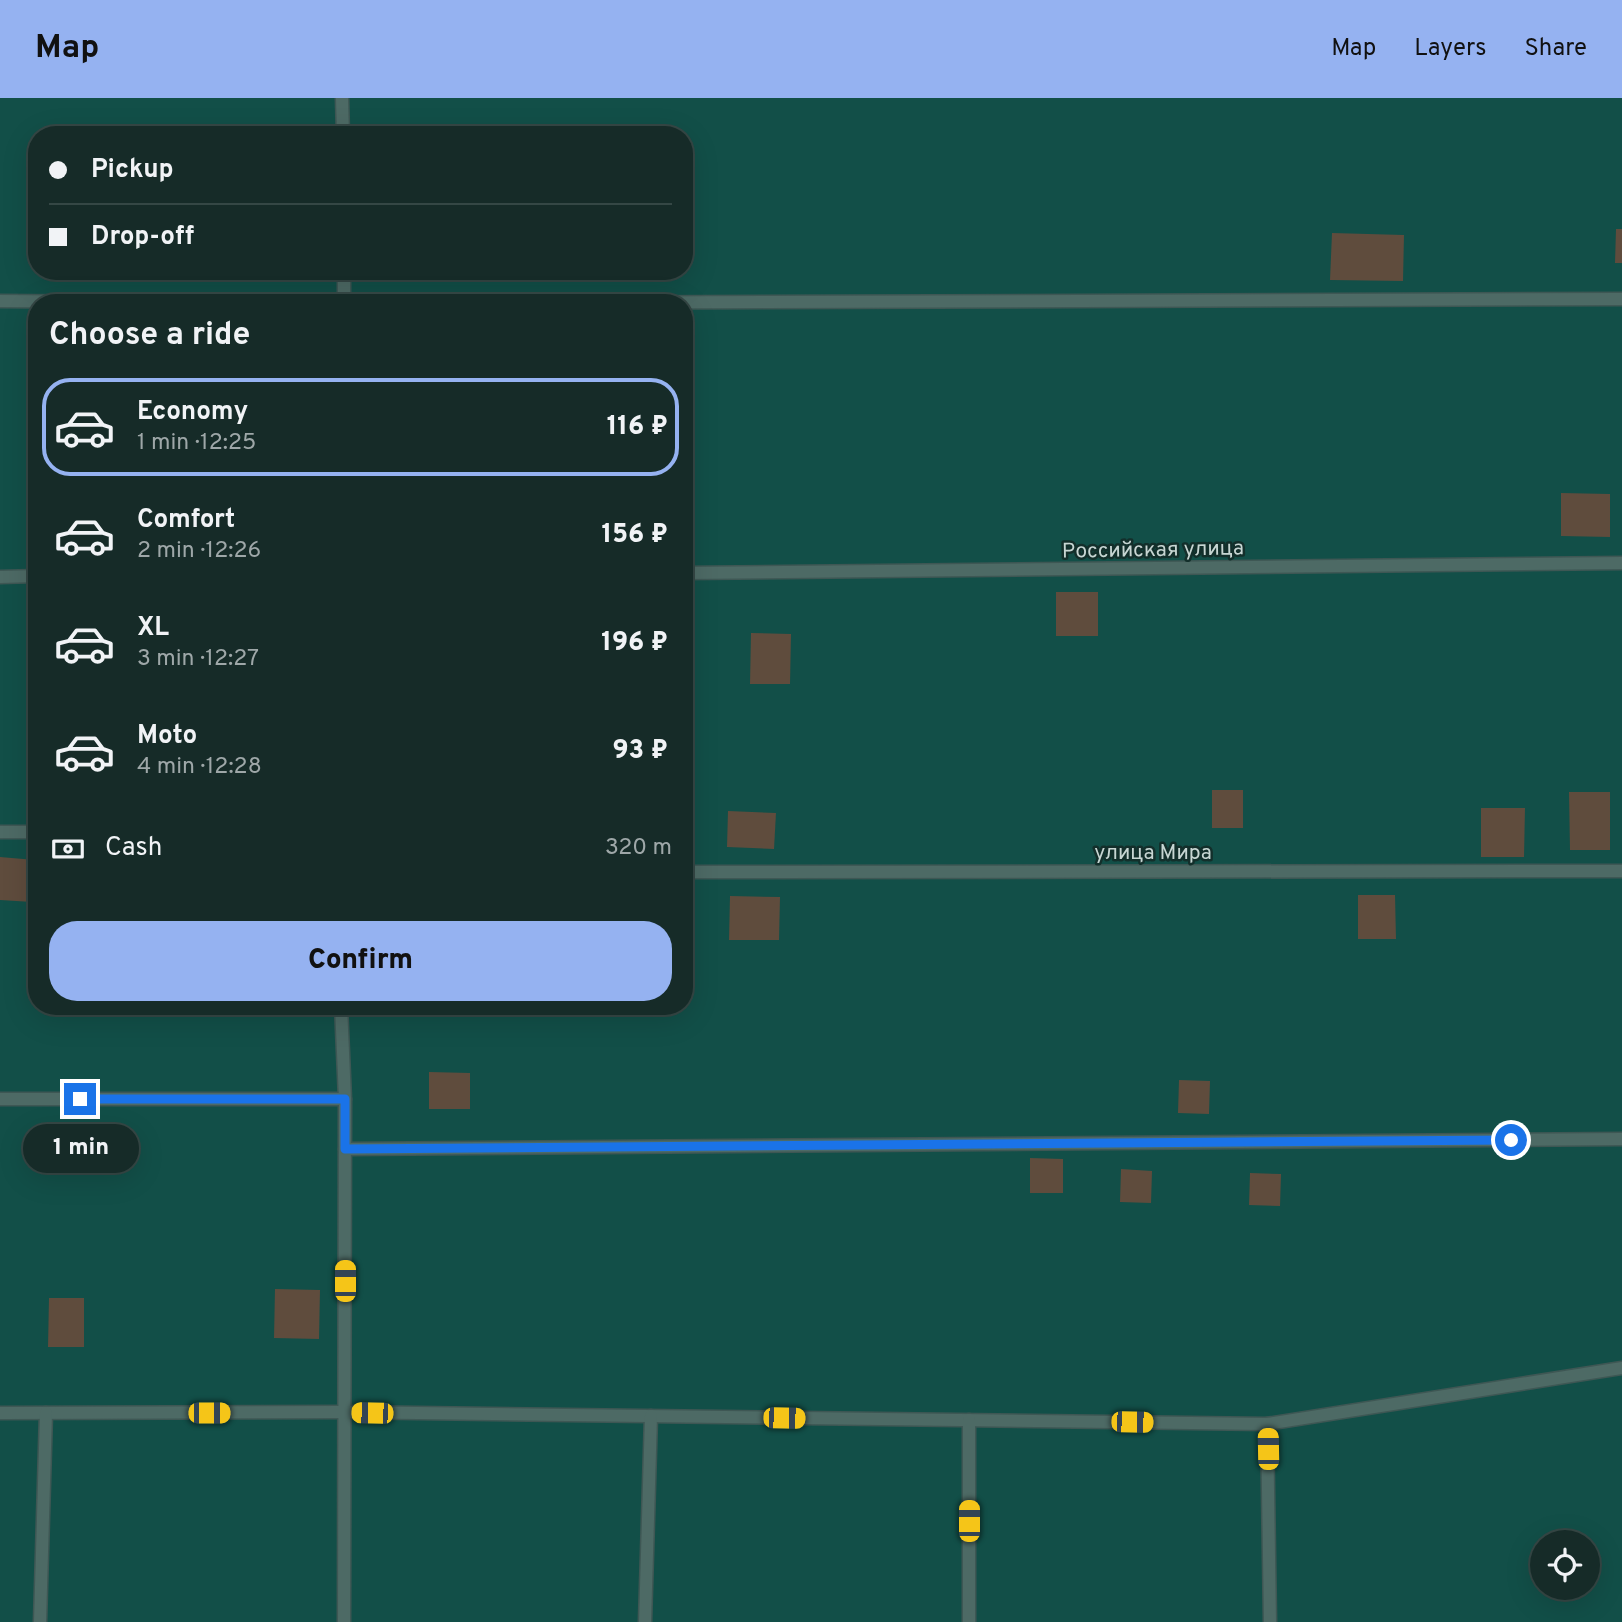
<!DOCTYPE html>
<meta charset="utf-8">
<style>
body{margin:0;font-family:Overpass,sans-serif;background:#1f3330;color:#f1f3f6;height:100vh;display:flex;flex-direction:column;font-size:26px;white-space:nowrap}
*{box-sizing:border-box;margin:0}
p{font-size:23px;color:#9ea7a8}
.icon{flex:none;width:38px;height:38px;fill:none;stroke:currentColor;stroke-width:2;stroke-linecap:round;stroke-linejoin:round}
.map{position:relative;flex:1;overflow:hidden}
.details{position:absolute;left:28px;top:196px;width:665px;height:721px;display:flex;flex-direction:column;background:#162b28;border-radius:28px;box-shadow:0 7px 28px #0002,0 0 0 2px #354745}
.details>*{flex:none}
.banner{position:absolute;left:28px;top:28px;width:665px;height:154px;border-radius:28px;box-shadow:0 7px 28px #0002,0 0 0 2px #354745;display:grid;align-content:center;height:154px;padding:0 21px;background:#162b28}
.tools{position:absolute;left:1530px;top:1432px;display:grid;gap:14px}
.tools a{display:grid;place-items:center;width:70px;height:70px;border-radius:50%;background:#162b28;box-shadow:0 7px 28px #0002,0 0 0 2px #354745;font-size:35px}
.end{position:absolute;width:32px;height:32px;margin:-16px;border:9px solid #1a73e8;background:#fff;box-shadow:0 0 0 4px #fff}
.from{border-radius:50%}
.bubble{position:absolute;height:49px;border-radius:24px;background:#162b28;box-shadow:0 7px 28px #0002,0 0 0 2px #354745;font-size:23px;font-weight:800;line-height:49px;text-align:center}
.car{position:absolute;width:21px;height:42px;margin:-21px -10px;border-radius:9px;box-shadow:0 0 5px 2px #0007;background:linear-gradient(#f5c518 24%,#345 0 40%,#f5c518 0 76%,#345 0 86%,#f5c518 0)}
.banner b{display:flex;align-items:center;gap:24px;height:66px;font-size:26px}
.banner b+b{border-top:2px solid #354745}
.banner i{width:18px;height:18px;background:#f1f3f6}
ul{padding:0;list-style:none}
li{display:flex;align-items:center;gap:21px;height:98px;margin:0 14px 10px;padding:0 7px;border:4px solid transparent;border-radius:28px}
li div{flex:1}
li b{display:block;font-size:26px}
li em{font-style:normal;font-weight:800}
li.on{border-color:#95b2f1}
li>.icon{width:63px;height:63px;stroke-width:1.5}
h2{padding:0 21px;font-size:32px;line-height:84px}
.pay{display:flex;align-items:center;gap:18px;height:77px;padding:0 21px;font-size:26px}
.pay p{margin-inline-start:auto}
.action{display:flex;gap:14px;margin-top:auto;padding:14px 21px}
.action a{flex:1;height:80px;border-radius:28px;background:#95b2f1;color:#111;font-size:28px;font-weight:800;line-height:80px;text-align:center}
header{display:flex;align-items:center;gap:42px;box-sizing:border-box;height:98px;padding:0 35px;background:#95b2f1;color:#111}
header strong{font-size:33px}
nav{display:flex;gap:38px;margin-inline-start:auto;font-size:24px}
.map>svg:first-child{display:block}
</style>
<header>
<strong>Map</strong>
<nav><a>Map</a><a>Layers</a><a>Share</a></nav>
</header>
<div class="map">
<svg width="1622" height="1524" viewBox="0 0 1622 1524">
<rect width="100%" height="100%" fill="#1e3935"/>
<path fill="#124f48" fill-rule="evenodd" d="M 0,0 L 1622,0 L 1622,1524 L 0,1524 ZM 37,37 L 684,37 L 684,173 L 37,173 ZM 37,205 L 684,205 L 684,908 L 37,908 ZM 1542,1444 L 1587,1444 L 1587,1489 L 1542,1489 Z"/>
<g fill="#5f4c3d">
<path d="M 1616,131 L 1622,131 L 1622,165 L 1615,165 Z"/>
<path d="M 1332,135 L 1404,137 L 1403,183 L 1330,182 Z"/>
<path d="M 1561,395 L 1610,396 L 1610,439 L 1561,438 Z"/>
<rect x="1056" y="494" width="42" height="44"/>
<path d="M 751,535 L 791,536 L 790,586 L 750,586 Z"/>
<rect x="1212" y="692" width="31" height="38"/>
<path d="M 1569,694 L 1610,694 L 1610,752 L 1570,752 Z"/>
<path d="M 1481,710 L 1525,710 L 1524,759 L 1481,759 Z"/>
<path d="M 728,713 L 776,715 L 774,751 L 727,749 Z"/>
<path d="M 0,759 L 35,762 L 32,804 L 0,802 Z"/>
<path d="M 1358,797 L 1395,797 L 1396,841 L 1358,841 Z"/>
<path d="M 730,798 L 780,799 L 779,842 L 729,842 Z"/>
<path d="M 429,974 L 470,975 L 470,1011 L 429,1011 Z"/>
<path d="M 1179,982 L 1210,983 L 1209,1016 L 1178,1015 Z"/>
<path d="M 1030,1060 L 1063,1061 L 1063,1095 L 1030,1095 Z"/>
<path d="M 1121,1071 L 1152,1073 L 1151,1105 L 1120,1104 Z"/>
<path d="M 1250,1075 L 1281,1076 L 1280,1108 L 1249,1107 Z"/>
<path d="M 275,1191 L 320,1192 L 319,1241 L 274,1240 Z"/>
<path d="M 49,1200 L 84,1200 L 84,1249 L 48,1249 Z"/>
</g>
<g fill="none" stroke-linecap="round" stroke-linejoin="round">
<defs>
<g id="lane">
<path d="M 342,0 L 343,37"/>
<path d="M 344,173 L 344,205"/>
<path d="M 0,203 L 250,205"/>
<path d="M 506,205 L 1622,201"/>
<path d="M 684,475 L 1622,465"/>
<path d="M 0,479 L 37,478"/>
<path d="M 0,734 L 37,734"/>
<path d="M 684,774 L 1622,773"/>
<path d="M 341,908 L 345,1001 L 344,1524"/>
<path d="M 0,1001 L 345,1001"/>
<path d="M 345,1051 L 1622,1041"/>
<path d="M 0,1315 L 344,1314 L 1267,1326 L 1622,1270"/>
<path d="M 969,1322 L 969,1524"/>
<path d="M 1267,1326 L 1270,1524"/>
<path d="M 40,1524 L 46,1315"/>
<path d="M 645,1524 L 651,1318"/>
</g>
</defs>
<use href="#lane" stroke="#3e5754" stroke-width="15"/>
<use href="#lane" stroke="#4d6a65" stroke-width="12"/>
</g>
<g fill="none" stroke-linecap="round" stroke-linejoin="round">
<path stroke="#1a73e8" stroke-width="9" d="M 80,1001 L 345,1001 L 345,1051 L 1511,1042"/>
</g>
<g text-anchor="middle" stroke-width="5" stroke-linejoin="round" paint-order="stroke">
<g font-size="21" fill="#c7d6d3" stroke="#132f2b">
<text transform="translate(1153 451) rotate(-1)" y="7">Российская улица</text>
<text x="1153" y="761">улица Мира</text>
</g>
</g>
</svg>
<div class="tools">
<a><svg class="icon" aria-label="locate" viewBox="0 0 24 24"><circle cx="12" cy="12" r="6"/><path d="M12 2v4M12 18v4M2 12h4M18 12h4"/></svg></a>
</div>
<i class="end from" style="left:1511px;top:1042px"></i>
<i class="end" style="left:80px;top:1001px"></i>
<div class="bubble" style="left:23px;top:1026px;width:116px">1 min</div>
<i class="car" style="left:345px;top:1183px;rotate:0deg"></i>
<i class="car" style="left:209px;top:1315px;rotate:90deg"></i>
<i class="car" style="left:372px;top:1315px;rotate:271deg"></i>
<i class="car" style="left:784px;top:1320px;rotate:91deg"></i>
<i class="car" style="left:1132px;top:1324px;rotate:91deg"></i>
<i class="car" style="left:1268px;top:1351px;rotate:359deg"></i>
<i class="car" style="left:969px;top:1423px;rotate:0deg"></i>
<div class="banner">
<b><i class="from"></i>Pickup</b>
<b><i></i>Drop-off</b>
</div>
<section class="details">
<h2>Choose a ride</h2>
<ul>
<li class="on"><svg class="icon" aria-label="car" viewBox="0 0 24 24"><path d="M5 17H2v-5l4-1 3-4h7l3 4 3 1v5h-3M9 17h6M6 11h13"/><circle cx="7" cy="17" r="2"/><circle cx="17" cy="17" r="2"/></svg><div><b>Economy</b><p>1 min · 12:25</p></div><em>116 ₽</em></li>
<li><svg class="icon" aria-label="car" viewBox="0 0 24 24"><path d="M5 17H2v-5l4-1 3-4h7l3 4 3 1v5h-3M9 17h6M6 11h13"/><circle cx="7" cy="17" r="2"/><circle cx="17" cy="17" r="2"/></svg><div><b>Comfort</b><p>2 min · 12:26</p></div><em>156 ₽</em></li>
<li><svg class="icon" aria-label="car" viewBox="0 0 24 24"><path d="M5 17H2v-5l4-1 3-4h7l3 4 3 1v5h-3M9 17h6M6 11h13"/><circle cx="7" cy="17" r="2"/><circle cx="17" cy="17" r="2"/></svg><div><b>XL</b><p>3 min · 12:27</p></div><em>196 ₽</em></li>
<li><svg class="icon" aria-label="car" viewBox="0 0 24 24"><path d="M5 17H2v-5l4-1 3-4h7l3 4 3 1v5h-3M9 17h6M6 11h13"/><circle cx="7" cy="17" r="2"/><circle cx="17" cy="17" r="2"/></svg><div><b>Moto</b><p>4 min · 12:28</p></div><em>93 ₽</em></li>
</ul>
<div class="pay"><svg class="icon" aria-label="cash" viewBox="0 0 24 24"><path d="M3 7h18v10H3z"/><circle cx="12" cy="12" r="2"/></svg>Cash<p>320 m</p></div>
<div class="action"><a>Confirm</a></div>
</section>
</div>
